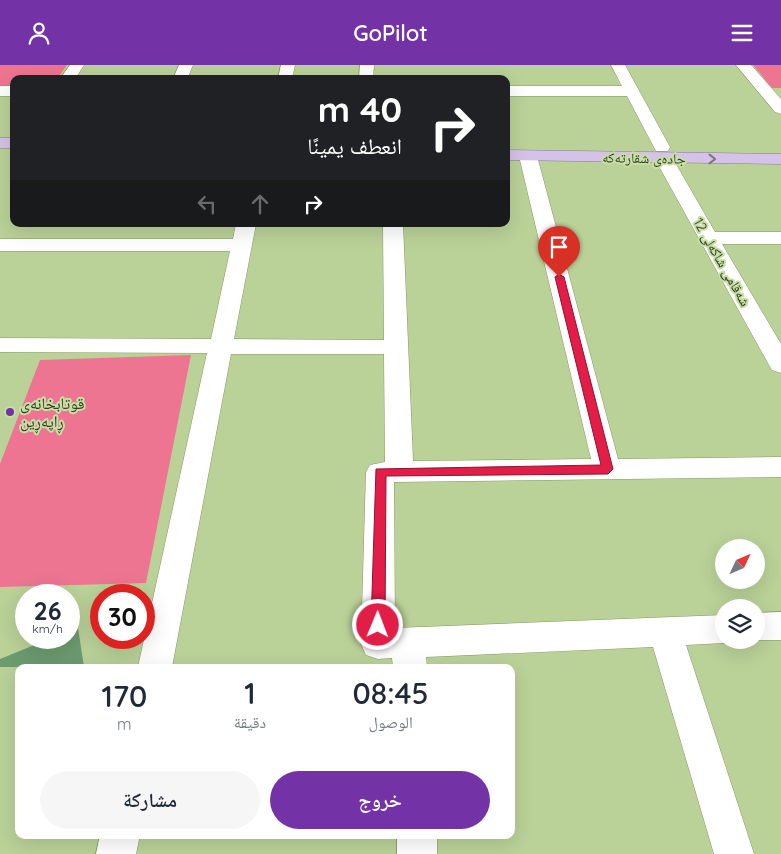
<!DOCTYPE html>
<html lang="ar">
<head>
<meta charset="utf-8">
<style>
	body { margin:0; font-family:Quicksand,"Noto Naskh Arabic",sans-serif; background:#f6f6f7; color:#1f2937; direction:rtl; height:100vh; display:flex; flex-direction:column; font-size:19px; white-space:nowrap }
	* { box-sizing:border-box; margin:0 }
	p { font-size:16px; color:#747a83 }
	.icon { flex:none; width:28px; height:28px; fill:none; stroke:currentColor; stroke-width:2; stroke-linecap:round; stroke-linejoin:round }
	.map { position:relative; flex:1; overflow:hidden; direction:ltr }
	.details { position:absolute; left:15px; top:599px; width:500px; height:175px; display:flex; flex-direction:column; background:#fff; border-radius:10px; box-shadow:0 5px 20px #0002; direction:rtl }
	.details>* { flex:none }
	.banner { position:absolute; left:10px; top:10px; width:500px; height:152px; border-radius:10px; box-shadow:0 5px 20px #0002; direction:rtl; background:#202124; color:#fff; overflow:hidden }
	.needle { width:32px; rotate:46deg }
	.tools { position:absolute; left:715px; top:474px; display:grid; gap:10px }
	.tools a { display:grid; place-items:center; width:50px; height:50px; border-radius:50%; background:#fff; box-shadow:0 5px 20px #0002; font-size:25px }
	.speed { position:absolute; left:15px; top:519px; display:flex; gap:10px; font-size:25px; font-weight:700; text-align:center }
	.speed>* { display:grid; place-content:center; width:65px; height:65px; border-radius:50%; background:#fff; box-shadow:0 5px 20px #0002; line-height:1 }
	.speed small { font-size:12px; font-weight:400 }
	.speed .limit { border:8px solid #d22; background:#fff; color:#111 }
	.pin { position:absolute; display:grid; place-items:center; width:42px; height:42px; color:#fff; margin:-51px -21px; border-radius:50% 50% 50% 0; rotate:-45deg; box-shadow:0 0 5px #0007 }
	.pin .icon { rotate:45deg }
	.me { position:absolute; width:55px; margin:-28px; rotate:1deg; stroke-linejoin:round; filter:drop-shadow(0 0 4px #0008) }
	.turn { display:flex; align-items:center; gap:18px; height:105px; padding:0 25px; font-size:22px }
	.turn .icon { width:65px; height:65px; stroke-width:2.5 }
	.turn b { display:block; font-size:35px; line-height:42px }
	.lanes { display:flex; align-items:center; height:48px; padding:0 25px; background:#0003; justify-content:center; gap:25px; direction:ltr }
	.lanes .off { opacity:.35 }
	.eta { display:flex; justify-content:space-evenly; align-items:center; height:85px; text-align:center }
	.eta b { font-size:30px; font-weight:600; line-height:35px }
	.cta { display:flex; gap:10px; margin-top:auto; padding:10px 25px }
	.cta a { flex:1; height:58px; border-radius:30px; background:#7332a6; color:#fff; font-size:20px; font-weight:600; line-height:58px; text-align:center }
	.cta a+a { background:#f6f6f7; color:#1f2937 }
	header { display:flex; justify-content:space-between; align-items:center; height:65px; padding:0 25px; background:#7332a6; color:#fff; font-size:22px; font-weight:600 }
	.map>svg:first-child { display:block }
	.green { fill:#ed7592 }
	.building { fill:#6d9b70 }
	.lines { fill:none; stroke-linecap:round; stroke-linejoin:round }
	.minor-casing { stroke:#849a63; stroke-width:1 }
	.major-casing { stroke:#89789a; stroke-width:1 }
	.minor { fill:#fff; fill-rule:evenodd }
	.major { fill:#d4c2e8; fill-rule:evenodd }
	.oneway { stroke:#7b787d }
	.route { fill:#e11d48; stroke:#92132f }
	.poi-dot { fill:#7332a6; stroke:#c7dea4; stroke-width:2 }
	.labels { text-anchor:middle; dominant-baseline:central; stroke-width:4; stroke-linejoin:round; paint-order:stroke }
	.far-street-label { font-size:14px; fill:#333c25; stroke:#c7dea4 }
	.poi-label { font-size:16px; fill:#333c25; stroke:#c7dea4; text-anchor:start }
</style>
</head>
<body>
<header><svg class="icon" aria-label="menu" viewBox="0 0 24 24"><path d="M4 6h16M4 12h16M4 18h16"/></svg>GoPilot<svg class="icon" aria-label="person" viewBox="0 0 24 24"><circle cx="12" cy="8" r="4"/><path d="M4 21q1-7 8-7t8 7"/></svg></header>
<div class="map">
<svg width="781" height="789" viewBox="0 0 781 789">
	<rect width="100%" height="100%" fill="#bad198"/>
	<!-- green -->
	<path class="green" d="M0 0H67L57 14H14V23H0Z
		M753 0H781V23H772Z
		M191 290 146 518 0 522V399L40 295Z"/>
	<!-- building -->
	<path class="building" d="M78 563 84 602H0V594L54 572H69V567Z"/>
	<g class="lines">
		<defs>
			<path id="minor" d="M70 0H84L75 14H60Z
				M179 0H193L187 14H173Z
				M281 0H295L292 14H278Z
				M360 0H374L373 14H359Z
				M611 0H625L670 82 668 86H656L627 31H506V21H622Z
				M736 0H751L781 34V49L775 47Z
				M0 21H14V31H0Z
				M528 86 534 87 537 91 618 394 781 392V412L394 417 395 563 724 550V575H734L724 578 686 580 754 789H714L653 582 426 592 427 602H393L392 593 378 594 366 590 361 579 366 407 370 400 385 397 384 289H231L172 602H138L207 288 0 287V273L211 274 230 186H0V174H233L236 159H256L234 274 384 275 383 159H403L413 396 591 394 519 91 522 87Z
				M664 89 670 90 673 94 715 167H781V179H722L781 279V308L772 305 769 300 655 94 658 90Z
				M781 547V575H752H756V548Z
				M100 770H140L136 789H96Z
				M397 770H437V789H397Z"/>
			<path id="major" d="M0 73H14V83H0Z
				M506 85 781 89V99L506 95Z"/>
		</defs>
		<!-- minor casing -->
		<use href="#minor" class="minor-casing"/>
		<!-- major casing -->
		<use href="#major" class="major-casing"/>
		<!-- minor -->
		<use href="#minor" class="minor"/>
		<!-- major -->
		<use href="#major" class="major"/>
	</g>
	<!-- one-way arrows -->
	<defs><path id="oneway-chevron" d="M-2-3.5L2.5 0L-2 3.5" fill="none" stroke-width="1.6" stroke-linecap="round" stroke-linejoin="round" transform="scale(1.25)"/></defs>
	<use class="oneway" href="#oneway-chevron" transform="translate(712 94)"/>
	<!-- route -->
	<path class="route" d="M559 209 564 212 613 404 608 409 386 411 385 560 383 564H373L371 560 376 404 601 400 555 212Z"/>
	<!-- markers -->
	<circle class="poi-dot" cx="10" cy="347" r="5"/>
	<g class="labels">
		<!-- far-street labels -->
		<g class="far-street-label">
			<text transform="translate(644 93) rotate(1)">جادەی شقارتەکە</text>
			<text transform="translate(722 197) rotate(60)">شەقامی شاکەلی 12</text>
		</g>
		<!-- poi labels -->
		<g class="poi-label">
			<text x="20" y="338">قوتابخانەی<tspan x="20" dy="18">ڕاپەڕین</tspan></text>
		</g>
	</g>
</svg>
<div class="tools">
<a><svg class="needle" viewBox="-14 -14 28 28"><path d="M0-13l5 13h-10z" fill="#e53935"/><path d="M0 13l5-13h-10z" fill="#747a83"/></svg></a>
<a><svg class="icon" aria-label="layers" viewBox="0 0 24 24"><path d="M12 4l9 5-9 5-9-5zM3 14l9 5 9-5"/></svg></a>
</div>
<div class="speed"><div>26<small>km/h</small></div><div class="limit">30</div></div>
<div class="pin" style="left:559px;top:212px;background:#d93025"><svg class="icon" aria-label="arrive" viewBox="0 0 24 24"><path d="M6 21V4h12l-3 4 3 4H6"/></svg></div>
<svg class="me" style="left:378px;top:560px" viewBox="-20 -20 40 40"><circle r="17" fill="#e11d48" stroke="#fff" stroke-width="3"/><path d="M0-11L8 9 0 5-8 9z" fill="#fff"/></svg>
<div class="banner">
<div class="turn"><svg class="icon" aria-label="right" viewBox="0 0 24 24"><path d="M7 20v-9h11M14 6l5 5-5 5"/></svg><div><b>40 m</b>انعطف يمينًا</div></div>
<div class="lanes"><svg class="icon off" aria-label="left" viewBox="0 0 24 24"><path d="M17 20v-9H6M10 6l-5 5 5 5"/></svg><svg class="icon off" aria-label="ahead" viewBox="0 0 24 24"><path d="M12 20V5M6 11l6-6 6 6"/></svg><svg class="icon" aria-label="right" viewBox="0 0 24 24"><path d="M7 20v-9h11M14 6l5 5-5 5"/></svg></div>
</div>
<section class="details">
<div class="eta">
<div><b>08:45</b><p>الوصول</p></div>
<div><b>1</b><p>دقيقة</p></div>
<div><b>170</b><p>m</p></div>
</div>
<div class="cta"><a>خروج</a><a>مشاركة</a></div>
</section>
</div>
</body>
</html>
